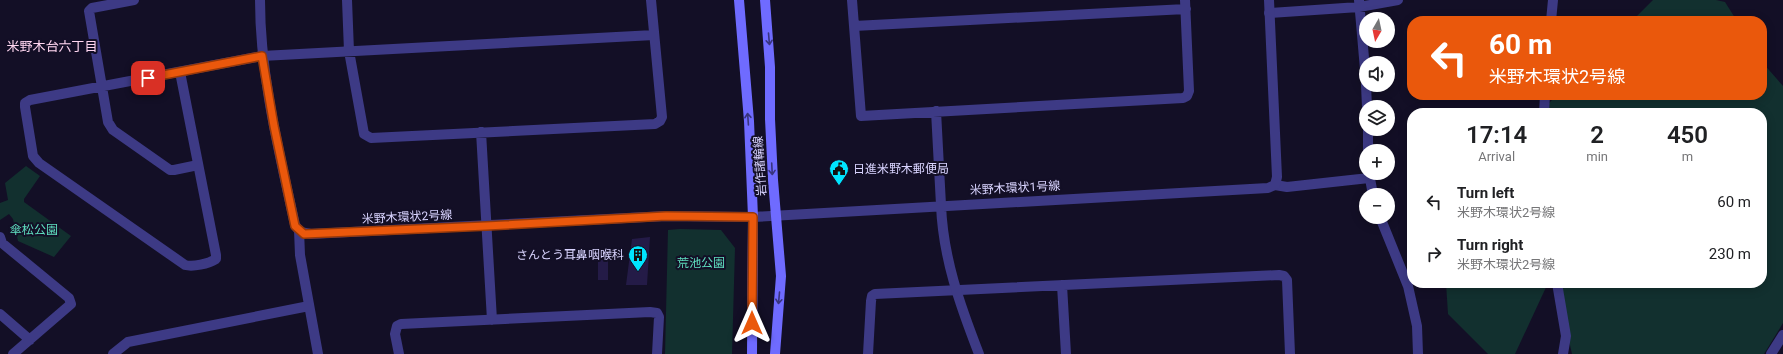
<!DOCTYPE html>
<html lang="en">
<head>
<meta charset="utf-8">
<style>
	body { margin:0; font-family:Roboto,"Noto Sans JP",sans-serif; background:#f2f2f2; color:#202124; height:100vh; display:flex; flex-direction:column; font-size:15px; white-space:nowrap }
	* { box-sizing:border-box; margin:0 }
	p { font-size:13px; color:#757577 }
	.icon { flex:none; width:22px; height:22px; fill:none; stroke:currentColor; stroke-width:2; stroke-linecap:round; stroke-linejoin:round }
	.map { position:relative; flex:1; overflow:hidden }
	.sheet { position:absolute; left:1407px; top:108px; width:360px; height:180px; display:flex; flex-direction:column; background:#fff; border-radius:16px; box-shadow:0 2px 10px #0003 }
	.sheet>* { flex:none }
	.top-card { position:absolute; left:1407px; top:16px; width:360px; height:84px; border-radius:16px; box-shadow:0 2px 10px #0003; background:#ea580c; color:#fff; overflow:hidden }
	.needle { width:26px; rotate:189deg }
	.tools { position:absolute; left:1359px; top:12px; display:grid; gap:8px }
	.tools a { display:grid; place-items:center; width:36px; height:36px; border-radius:50%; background:#fff; box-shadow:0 2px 10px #0003; font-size:20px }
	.pin { position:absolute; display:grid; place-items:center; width:34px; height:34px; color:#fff; margin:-17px; border-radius:8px; box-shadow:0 2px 6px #0006 }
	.me { position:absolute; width:44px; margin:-22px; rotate:0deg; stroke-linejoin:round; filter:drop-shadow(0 0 3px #0008) }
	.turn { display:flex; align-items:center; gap:14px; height:84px; padding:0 16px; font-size:18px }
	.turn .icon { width:52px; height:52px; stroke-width:2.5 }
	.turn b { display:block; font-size:28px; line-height:34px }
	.eta { display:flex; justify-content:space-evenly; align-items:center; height:68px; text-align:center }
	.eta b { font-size:24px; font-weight:600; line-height:28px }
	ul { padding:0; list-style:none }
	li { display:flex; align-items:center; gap:12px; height:52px; padding:0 16px }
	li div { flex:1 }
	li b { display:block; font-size:15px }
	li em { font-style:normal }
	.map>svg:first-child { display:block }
	.green { fill:#12302f }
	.building { fill:#241b47 }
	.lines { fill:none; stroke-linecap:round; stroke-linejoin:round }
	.minor { stroke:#3d3a85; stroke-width:10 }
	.tertiary { stroke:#3d3a85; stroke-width:10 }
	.secondary { stroke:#6f6bff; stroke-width:10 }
	.oneway { stroke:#38347d }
	.route-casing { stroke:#983908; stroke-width:10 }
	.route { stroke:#ea580c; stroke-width:7 }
	.labels { text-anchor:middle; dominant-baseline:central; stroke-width:4; stroke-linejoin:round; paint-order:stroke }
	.street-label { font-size:12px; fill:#d9d4ff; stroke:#130f26 }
	.poi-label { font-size:12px; fill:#d9d4ff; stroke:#130f26; text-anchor:start }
	.park-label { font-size:12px; fill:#5fe0c0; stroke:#130f26 }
	.neighbourhood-label { font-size:13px; fill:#ffd6f0; stroke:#130f26 }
</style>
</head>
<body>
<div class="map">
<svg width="1783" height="354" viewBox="0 0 1783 354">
	<rect width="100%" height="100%" fill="#130f26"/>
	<!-- green -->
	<path class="green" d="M1653 0H1716L1725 2 1737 21H1632Z
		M1762 62 1783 86V323L1764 354H1572L1556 283H1762V113H1539L1557 95H1762Z
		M26 166 40 176 24 199V202L71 236 54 257 18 241 13 219 9 214 0 220V203L8 200 5 183Z
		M680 229 721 230 735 248 732 354H665L668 230Z
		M1446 283H1548L1515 354H1488L1448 314Z"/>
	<!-- building -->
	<path class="building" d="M650 237 647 285H626L632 239Z
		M598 252H608V280H598Z"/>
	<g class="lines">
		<!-- minor -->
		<path class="minor" d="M134 0 92 8 89 11 108 122 113 130 170 170H174L198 165
			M347 0 349 51 364 134 371 138 655 124 660 121 662 117 651 0
			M852 0 861 116 1183 98 1187 96 1189 91 1185 0
			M1359 0 1366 81
			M1269 13 1359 7 1398 0
			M1551 21 1553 0
			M854 26 1186 9
			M180 72 216 255V259C208 264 193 267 185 265L39 163 33 156 25 107V103L30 100 262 56 654 35
			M1366 85 1367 107
			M936 111 941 205
			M1544 113 1545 95
			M1368 129V151
			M481 132 492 320
			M1369 173 1373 195
			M1275 185 1287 187 1369 178
			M1380 217 1408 286 1417 326 1418 354
			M299 230 300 255 318 354
			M0 237 2 243 69 298 71 304 13 354
			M1557 283 1566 336 1563 354
			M1062 285 1066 354
			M0 314 30 340
			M113 354 128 342 309 306
			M399 354 395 334 397 326 401 324 650 312 657 313 659 317 657 354
			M868 354 871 301 872 296 875 294 1279 275 1284 276 1287 280 1290 354
			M1771 354 1783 335"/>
		<!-- tertiary -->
		<path class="tertiary" d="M260 0C260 76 279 151 295 225L300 232 311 234 666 216 753 217 1268 188 1275 185 1277 177 1269 0
			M941 205C943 258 960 305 979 354"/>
		<!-- secondary -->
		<path class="secondary" d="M739 0 749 121 753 217 752 354
			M765 0 770 67V119L773 180 781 276 775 354"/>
	</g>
	<!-- one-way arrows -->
	<defs><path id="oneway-shaft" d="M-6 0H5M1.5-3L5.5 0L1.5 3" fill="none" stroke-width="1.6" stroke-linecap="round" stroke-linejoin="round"/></defs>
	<g class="oneway">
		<use href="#oneway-shaft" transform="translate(769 39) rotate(85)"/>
		<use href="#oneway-shaft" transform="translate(748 119) rotate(-94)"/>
		<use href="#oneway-shaft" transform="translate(772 169) rotate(87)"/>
		<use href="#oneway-shaft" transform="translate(779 298) rotate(95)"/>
	</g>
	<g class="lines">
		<defs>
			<path id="route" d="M148 78 262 56 274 126 295 226 304 234 486 226 666 216 753 217 752 323"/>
		</defs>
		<!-- route casing -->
		<use href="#route" class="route-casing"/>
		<!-- route -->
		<use href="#route" class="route"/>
	</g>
	<!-- icons -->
	<defs>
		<symbol id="civic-pin" viewBox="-11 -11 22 30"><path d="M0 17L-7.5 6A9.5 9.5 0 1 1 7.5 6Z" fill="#00e5ff" stroke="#130f26"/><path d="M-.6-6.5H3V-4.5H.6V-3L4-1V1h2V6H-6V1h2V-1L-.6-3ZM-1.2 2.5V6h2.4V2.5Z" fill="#111"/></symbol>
		<symbol id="building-pin" viewBox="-11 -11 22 30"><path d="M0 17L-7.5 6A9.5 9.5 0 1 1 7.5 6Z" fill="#00e5ff" stroke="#130f26"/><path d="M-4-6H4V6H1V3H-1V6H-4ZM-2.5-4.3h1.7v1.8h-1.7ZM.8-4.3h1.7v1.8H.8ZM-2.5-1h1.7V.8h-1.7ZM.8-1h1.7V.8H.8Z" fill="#111"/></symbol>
	</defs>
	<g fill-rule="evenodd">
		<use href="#civic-pin" x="828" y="158" width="22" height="30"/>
		<use href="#building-pin" x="627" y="244" width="22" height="30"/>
	</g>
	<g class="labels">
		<!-- street labels -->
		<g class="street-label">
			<text transform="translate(760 166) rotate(-94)">岩作諸輪線</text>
			<text transform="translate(1015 188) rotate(-3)">米野木環状1号線</text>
			<text transform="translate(407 217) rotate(-3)">米野木環状2号線</text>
		</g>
		<!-- poi labels -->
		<g class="poi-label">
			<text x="853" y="169">日進米野木郵便局</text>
			<text x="624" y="255" text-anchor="end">さんとう耳鼻咽喉科</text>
		</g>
		<!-- park labels -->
		<g class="park-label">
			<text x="34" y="230">傘松公園</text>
			<text x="701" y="263">荒池公園</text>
		</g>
		<!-- neighbourhood labels -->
		<g class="neighbourhood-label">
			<text x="52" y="46">米野木台六丁目</text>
		</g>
	</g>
</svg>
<div class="tools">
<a><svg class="needle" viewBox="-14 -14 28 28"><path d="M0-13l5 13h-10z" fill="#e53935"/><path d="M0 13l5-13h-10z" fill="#757577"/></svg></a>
<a><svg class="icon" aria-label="sound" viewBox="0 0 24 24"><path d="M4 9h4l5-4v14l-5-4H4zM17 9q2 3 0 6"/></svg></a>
<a><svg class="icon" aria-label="layers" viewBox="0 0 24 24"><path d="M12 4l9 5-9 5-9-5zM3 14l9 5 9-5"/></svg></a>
<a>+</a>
<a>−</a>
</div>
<div class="pin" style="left:148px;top:78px;background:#d93025"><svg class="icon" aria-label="arrive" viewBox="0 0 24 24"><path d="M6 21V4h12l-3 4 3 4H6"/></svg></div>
<svg class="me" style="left:752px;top:323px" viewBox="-20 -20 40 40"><path d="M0-17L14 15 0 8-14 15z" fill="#ea580c" stroke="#fff" stroke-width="4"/></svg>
<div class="top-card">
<div class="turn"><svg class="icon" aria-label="left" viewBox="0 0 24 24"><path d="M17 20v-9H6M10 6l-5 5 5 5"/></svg><div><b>60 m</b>米野木環状2号線</div></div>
</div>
<section class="sheet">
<div class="eta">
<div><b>17:14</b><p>Arrival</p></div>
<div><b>2</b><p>min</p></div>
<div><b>450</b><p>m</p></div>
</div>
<ul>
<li><svg class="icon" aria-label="left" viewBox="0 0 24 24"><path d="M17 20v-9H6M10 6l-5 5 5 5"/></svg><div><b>Turn left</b><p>米野木環状2号線</p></div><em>60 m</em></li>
<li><svg class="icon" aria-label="right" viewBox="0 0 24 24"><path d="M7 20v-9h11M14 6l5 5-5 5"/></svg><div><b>Turn right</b><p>米野木環状2号線</p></div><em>230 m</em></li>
</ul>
</section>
</div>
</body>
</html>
